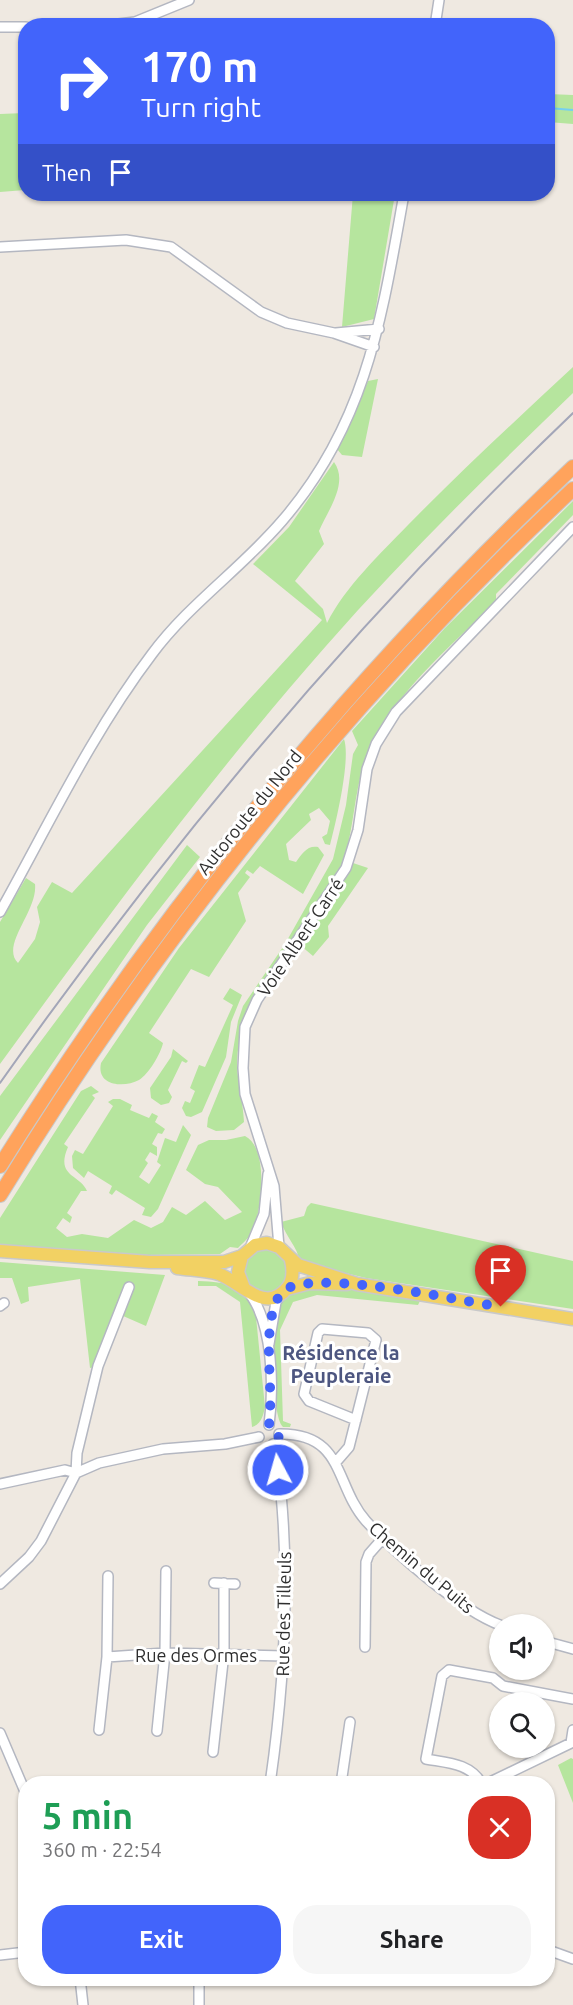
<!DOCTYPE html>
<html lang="en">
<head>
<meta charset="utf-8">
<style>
	body { margin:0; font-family:Ubuntu,sans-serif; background:#f6f6f6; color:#202124; height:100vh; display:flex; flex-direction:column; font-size:22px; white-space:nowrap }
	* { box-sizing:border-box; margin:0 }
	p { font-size:20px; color:#757577 }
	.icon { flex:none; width:33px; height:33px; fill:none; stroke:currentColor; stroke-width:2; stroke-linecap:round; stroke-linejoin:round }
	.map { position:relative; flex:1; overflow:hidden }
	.panel { position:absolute; left:18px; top:1776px; width:537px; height:210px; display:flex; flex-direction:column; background:#fff; border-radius:24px; box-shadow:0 2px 4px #0004 }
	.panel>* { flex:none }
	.hud { position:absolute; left:18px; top:18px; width:537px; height:183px; border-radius:24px; box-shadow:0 2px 4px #0004; background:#4264fb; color:#fff; overflow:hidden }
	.controls { position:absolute; left:489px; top:1614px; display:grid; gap:12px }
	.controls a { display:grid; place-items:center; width:66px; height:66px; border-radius:50%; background:#fff; box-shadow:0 2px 4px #0004; font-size:30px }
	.pin { position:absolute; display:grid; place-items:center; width:51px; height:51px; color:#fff; margin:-62px -26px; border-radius:50% 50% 50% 0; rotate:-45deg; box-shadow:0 0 6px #0007 }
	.pin .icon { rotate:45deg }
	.me { position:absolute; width:66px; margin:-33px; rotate:354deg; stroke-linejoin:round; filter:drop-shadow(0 0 4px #0008) }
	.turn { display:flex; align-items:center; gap:21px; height:126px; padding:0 24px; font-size:27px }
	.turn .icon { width:78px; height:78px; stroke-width:2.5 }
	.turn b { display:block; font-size:42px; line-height:51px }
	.then { display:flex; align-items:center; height:57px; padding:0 24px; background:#0003; gap:12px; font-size:22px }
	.round { display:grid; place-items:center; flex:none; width:63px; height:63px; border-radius:24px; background:#f6f6f6 }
	.head { display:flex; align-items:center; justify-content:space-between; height:102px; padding:0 24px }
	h1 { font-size:36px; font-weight:600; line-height:45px; color:#1e9e55 }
	.cta { display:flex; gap:12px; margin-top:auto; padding:12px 24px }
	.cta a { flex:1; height:69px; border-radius:24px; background:#4264fb; color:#fff; font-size:24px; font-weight:600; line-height:69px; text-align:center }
	.cta a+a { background:#f6f6f6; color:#202124 }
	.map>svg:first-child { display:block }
	.green { fill:#b6e59e }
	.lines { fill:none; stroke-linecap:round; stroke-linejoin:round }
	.stream { stroke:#75cff0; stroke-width:2 }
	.minor-casing { stroke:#b4b7c1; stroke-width:12 }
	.major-casing { stroke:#c9c9c9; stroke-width:15 }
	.highway-casing { stroke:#c9c9c9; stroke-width:16 }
	.minor { stroke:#fff; stroke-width:9 }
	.major { stroke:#f2d163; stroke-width:12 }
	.highway { stroke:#ffa35c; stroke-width:14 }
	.rail { stroke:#a3a6b8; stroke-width:2 }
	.route { stroke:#4264fb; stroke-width:10; stroke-dasharray:0 18 }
	.labels { text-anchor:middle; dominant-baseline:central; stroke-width:6; stroke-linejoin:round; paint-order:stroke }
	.street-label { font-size:18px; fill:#2e2e2e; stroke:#fff }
	.neighbourhood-label { font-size:20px; font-weight:bold; fill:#4d5680; stroke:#fff }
</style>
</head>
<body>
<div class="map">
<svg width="573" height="2005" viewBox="0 0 573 2005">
	<rect width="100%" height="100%" fill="#efe9e1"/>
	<!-- green -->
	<path class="green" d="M548 94 573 95V124L548 122Z
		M25 113V190L0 192V114Z
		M353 194H395L374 319 342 327Z
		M573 367V393C488 475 404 557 326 646 209 779 104 921 0 1064V922L26 878 35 884C38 911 0 945 18 963L35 939 40 922 37 907 52 882 72 893 322 620 253 564 289 527 334 462C349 483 328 510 319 531L324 544 295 581 323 609 327 623C345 587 380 554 408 525 461 471 517 419 573 367Z
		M378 379 362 457 342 455 337 449 368 381Z
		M573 501V515L496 594V601C448 650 389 696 365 761 354 793 354 827 344 860L368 868 328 926 329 937 313 956 294 940C267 980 237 1015 237 1066 238 1084 243 1103 244 1122L234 1130 216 1131 207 1127 208 1118 231 1062 238 1021 243 1006 285 944 333 859 346 805 353 754 358 745 352 731 445 628Z
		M344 739C351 759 336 822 330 845L325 844 322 837 327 834 330 821 319 808 309 814 311 820 286 844 289 860 296 862C302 854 307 845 318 847L324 855 303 894 260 866 253 874 247 870 245 873 250 877 238 893 246 921 209 977 191 969 149 1033 163 1043C161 1053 149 1074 139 1080 124 1088 96 1086 101 1063L179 948Z
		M187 845 200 857 147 925 0 1140V1096Z
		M230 988 242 995 231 1022 226 1057 202 1112 191 1117 186 1116 182 1108 185 1101 190 1103 195 1091 190 1088 199 1065 205 1067 233 1005 223 999Z
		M173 1049 188 1061 186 1063 182 1061 168 1090 172 1097 169 1103 161 1105 151 1098 150 1088 171 1057Z
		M91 1086 99 1092 92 1095 95 1098 64 1144 68 1147C55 1177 80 1174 87 1191H81L67 1213 72 1217 70 1223 63 1218 56 1228 67 1237 82 1234 108 1238 134 1220 151 1228 163 1222 172 1207 186 1215 205 1201 225 1220 242 1212 218 1187 205 1184 186 1170 198 1145 209 1140H226L245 1136C269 1148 262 1209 253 1230 250 1237 243 1243 238 1248L230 1247 220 1254 149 1255 0 1246V1218L81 1091Z
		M113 1099H120L132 1105 130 1110 149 1118 152 1113 158 1116 155 1122 165 1129 162 1134 158 1133 152 1144 157 1147V1156L150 1152 145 1160 148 1163 139 1177 149 1184 161 1165 157 1162 165 1138 176 1142 183 1125 191 1135 158 1209 151 1217 142 1215 145 1208 116 1190 112 1195 109 1193 112 1186 88 1171 84 1178 73 1168 72 1156 75 1150 83 1154 113 1106 108 1102Z
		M311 1203 573 1261V1309L366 1278 300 1262C297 1246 286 1237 281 1222L304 1216 307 1207Z
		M244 1270a22 22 0 1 1 44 0a22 22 0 1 1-44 0Z
		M0 1262 165 1275 146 1326 114 1312 94 1367 90 1368 80 1279 28 1287 29 1301 21 1304 12 1278H0Z
		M198 1281C231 1282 232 1285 255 1307L265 1407C263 1415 262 1424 252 1427L240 1302 216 1286H198Z
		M314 1287 365 1290 420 1301 418 1305 317 1295 293 1302 280 1330 283 1421 291 1424 290 1427H283C271 1417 270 1316 280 1302 288 1292 301 1290 314 1287Z
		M571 1758 573 1759V1803L558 1765Z"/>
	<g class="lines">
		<!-- stream -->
		<path class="stream" d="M548 108 573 110"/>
		<defs>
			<path id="minor" d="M102 26 135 22 189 0
				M435 26 439 0
				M0 27H26
				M0 247 126 240 171 247 261 312 287 323 334 333 374 347
				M336 333 379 329
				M0 912C48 826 92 733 152 654 189 604 242 568 282 521 367 423 382 316 404 194
				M279 1247 274 1186 245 1094 243 1068 245 1027 257 1000 346 868 358 830 367 769 376 744 396 712 573 527
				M250 1248 264 1214 268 1174
				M249 1293C273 1323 274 1388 269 1425
				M0 1306 4 1303
				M269 1344 276 1302 281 1294
				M279 1434C345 1433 334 1485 366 1521 395 1553 460 1610 500 1625
				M336 1462 349 1447 376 1340 368 1333 322 1329 318 1333 304 1394 309 1401 356 1420
				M0 1484 65 1470 76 1473 99 1463 163 1449 225 1444 259 1437
				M214 1583 235 1584
				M0 1584 29 1557 41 1541 76 1473 77 1453 98 1366 129 1287
				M544 1641 573 1649
				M365 1647 366 1562 369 1554 384 1537
				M107 1657 165 1653 284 1656
				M99 1730 107 1657 108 1576
				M157 1731 165 1653 166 1571
				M0 1733 26 1794
				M213 1752 224 1653V1583
				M270 1784C284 1687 290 1591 281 1494 279 1479 281 1457 273 1444
				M341 1784 350 1722
				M482 1784C470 1763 448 1763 426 1759L442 1676 449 1670 493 1678 503 1686 573 1699
				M486 1784 571 1743 573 1730
				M548 1950 573 1959
				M0 1955 26 1952
				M80 1978 83 2005
				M199 2005V1978"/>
			<path id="major" d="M0 1251 150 1262H224L242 1256
				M177 1268C191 1270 206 1270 219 1274 241 1282 266 1316 288 1287 294 1279 293 1269 291 1260
				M244 1288 238 1272 242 1256 255 1245 267 1243 279 1247 298 1265 357 1284 573 1319
				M287 1289 310 1283 347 1284"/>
			<path id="highway" d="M0 1166C161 908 353 675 573 467
				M0 1195C159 936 351 697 573 489"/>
		</defs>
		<!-- minor casing -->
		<use href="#minor" class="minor-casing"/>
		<!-- major casing -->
		<use href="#major" class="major-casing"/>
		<!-- highway casing -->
		<use href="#highway" class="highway-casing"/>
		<!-- minor -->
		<use href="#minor" class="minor"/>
		<!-- major -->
		<use href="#major" class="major"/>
		<!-- highway -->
		<use href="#highway" class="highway"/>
		<!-- rail -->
		<path class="rail" d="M0 1083C170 842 360 617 573 413"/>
	</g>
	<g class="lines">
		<!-- route -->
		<path class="route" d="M278 1470 273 1444 278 1440 279 1434 269 1425C274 1387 262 1336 276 1302 278 1297 283 1290 288 1288 326 1271 456 1300 501 1307"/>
	</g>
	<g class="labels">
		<!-- street labels -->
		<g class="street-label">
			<text transform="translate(249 812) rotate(-51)">Autoroute du Nord</text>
			<text transform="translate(300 937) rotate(-56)">Voie Albert Carré</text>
			<text transform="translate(422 1567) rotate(40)">Chemin du Puits</text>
			<text transform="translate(283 1614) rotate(-89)">Rue des Tilleuls</text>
			<text x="196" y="1655">Rue des Ormes</text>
		</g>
		<!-- neighbourhood labels -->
		<g class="neighbourhood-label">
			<text x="341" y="1352">Résidence la<tspan x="341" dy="23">Peupleraie</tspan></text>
		</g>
	</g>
</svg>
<div class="controls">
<a><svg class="icon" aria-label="sound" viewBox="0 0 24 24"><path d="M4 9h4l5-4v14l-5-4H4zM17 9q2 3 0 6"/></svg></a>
<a><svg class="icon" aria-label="search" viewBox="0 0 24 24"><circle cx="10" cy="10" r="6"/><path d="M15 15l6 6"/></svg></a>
</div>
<div class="pin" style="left:501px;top:1307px;background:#d93025"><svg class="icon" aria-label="arrive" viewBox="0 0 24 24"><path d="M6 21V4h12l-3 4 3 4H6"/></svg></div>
<svg class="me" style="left:278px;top:1470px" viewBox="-20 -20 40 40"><circle r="17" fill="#4264fb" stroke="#fff" stroke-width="3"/><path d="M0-11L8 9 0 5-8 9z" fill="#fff"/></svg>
<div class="hud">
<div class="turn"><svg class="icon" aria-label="right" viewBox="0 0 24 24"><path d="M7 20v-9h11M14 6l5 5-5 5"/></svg><div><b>170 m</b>Turn right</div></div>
<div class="then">Then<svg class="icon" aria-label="arrive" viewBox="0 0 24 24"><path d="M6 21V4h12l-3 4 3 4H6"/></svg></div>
</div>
<section class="panel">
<div class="head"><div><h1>5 min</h1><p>360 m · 22:54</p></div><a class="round" style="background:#d93025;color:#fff"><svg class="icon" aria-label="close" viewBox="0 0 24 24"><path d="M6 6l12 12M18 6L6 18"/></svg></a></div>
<div class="cta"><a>Exit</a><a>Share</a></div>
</section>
</div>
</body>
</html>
